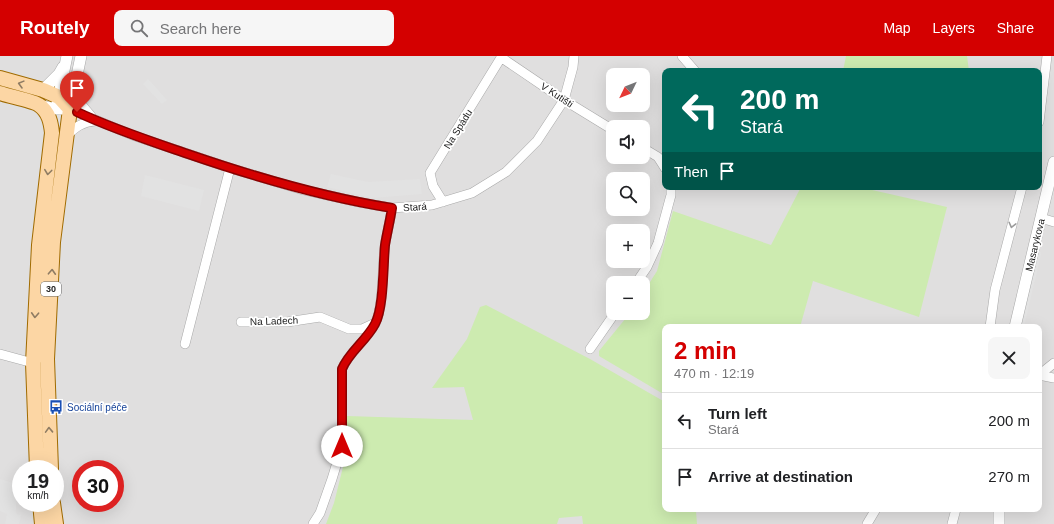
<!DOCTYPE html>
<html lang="en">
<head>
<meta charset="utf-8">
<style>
	body { margin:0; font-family:Helvetica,sans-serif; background:#f6f6f6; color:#202124; height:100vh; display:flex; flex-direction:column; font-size:15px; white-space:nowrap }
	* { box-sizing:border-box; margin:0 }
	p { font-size:13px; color:#757577 }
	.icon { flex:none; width:22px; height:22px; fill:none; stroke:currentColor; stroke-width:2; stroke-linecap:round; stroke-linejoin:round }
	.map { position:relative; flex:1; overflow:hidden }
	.details { position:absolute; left:662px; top:268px; width:380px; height:188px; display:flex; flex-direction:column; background:#fff; border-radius:8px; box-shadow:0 4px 16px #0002 }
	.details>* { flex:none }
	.banner { position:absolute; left:662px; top:12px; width:380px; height:122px; border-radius:8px; box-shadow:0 4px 16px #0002; background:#00695c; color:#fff; overflow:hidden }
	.needle { width:26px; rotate:227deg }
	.fabs { position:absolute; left:606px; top:12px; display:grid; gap:8px }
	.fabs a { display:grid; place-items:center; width:44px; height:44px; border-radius:8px; background:#fff; box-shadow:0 4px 16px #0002; font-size:20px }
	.speed { position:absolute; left:12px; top:404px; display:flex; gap:8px; font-size:20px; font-weight:700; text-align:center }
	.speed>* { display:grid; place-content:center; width:52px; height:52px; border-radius:50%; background:#fff; box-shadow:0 4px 16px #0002; line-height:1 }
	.speed small { font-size:10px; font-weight:400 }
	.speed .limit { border:6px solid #d22; background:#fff; color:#111 }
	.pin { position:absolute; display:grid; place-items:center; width:34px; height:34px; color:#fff; margin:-41px -17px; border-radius:50% 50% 50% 0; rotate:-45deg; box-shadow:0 0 4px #0007 }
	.pin .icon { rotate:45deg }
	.me { position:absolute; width:44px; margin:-22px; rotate:0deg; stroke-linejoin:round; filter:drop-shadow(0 0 3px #0008) }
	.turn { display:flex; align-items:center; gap:14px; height:84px; padding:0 12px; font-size:18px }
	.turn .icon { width:52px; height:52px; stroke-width:2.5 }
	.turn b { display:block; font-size:28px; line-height:34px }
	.then { display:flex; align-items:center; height:38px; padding:0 12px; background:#0003; gap:8px; font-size:15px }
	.round { display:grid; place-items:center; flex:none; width:42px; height:42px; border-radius:8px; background:#f6f6f6 }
	.headline { display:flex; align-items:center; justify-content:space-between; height:68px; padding:0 12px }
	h1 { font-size:24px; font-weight:800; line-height:30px; color:#d40000 }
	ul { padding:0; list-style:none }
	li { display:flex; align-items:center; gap:12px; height:56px; padding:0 12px; border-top:1px solid #e0e0e0 }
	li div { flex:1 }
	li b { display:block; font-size:15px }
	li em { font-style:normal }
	header { display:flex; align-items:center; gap:24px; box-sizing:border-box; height:56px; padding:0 20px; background:#d40000; color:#fff }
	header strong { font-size:19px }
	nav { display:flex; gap:22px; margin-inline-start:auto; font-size:14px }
	.search { width:280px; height:36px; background:#f6f6f6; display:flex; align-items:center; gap:10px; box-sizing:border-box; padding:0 14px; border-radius:8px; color:#757577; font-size:15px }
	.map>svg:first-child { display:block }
	.residential { fill:#e0dfdf; fill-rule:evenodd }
	.garden { fill:#cdebb0 }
	.parking { fill:#e2e2e2 }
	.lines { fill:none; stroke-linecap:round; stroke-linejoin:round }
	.minor-casing { stroke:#a9a9a9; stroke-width:10 }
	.tertiary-casing { stroke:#a9a9a9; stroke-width:12 }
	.primary-casing { stroke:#a06b00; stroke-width:16 }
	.minor { stroke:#fff; stroke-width:9 }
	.tertiary { stroke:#fff; stroke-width:11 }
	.primary { stroke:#fcd6a4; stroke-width:14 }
	.oneway { stroke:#8f7c63 }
	.oneway2 { stroke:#9c9c9c }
	.route-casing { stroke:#8a0000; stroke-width:10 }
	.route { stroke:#d40000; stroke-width:7 }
	.labels { text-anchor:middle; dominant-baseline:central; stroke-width:3.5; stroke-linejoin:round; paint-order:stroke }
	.shield { fill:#fff; stroke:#646464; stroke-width:1 }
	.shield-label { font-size:9px; font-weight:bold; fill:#222 }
	.street-label { font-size:10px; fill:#222; stroke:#fff }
	.transit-label { font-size:10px; fill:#164399; stroke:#fff; text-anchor:start }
</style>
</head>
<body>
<header>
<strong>Routely</strong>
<div class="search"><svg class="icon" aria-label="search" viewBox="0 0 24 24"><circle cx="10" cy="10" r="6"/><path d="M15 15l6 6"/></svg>Search here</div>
<nav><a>Map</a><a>Layers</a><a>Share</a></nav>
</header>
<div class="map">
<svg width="1054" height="468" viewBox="0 0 1054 468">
	<rect width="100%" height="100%" fill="#f2efe9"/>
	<!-- residential -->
	<path class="residential" d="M0 0H1054V468H0ZM665 15H1039V131H665ZM613 19H643V49H613ZM613 71H643V101H613ZM613 123H643V153H613ZM613 175H643V205H613ZM613 227H643V257H613ZM665 271H1039V453H665ZM21 413H55V447H21ZM81 413H115V447H81Z"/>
	<!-- garden -->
	<path class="garden" d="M846 0H967L969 15H843Z
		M801 131H859L947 151 919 261 813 225 800 271H665V339L599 300V295L630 257H643V237L657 215 673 155 771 189Z
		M486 249 590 303 665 346V453H697L696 455 697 468H583L582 460 559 462 557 468H326L334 447 345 403 347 360 473 364 464 331 432 332 467 283 480 251Z"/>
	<!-- parking -->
	<path class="parking" d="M148 23 167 44 162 48 143 28Z
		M331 118 368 126 420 123 422 138 372 142 327 131Z
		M145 119 204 134 199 155 141 140Z
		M1038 189 1041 198 1024 271H1020Z
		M0 423 13 427V432L15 434 16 441V456L17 458 21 459 19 468H5L7 458 0 455Z"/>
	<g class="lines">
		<defs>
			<path id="minor" d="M682 0 695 15
				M502 2 564 44 613 74
				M74 32 80 47 91 60
				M70 53 132 79 230 112 300 133 358 146 392 152 432 149 472 137 506 116 537 85 564 44 573 11 574 0
				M1039 66 1047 0
				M66 80C76 71 82 66 95 65
				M643 92 658 101 665 112
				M443 146 433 130 430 117 502 0
				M1041 162 1054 166
				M636 227 647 211 658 187 671 139V131
				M241 266H287L320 261 349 273H362L375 267
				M990 271 995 234 1022 131
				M185 288 230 112
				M590 293 615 257
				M0 298 33 307
				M1039 319 1054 307
				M1039 319 1054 322
				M313 468 320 457 332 423 342 390V313C349 296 366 285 375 268 384 250 382 210 385 189 387 177 390 165 392 152
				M867 468 876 453
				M952 468 956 453"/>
			<path id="tertiary" d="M43 34 59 18 63 11
				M57 48 67 0
				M39 49 56 53H70L81 0
				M1015 271 1054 106
				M999 468V453"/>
			<path id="primary" d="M0 22 43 34 59 41 70 53 53 186 47 303 51 413
				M0 37C8 40 34 45 39 49 49 56 51 67 52 77L39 189 33 307 37 413
				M40 447 42 468
				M53 447 56 468"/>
		</defs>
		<!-- minor casing -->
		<use href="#minor" class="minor-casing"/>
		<!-- tertiary casing -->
		<use href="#tertiary" class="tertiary-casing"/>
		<!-- primary casing -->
		<use href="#primary" class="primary-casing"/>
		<!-- minor -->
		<use href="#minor" class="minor"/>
		<!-- tertiary -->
		<use href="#tertiary" class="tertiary"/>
		<!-- primary -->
		<use href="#primary" class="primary"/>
	</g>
	<!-- one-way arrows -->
	<defs><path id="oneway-chevron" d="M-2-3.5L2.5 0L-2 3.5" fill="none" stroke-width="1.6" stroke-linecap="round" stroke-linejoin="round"/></defs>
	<g class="oneway">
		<use href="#oneway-chevron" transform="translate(21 28) rotate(-165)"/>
		<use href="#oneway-chevron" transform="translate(48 116) rotate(97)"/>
		<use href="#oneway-chevron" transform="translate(52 216) rotate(-87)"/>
		<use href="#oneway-chevron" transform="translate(35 259) rotate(93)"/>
		<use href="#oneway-chevron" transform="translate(49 374) rotate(-92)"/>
	</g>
	<use class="oneway2" href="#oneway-chevron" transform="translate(1012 169) rotate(104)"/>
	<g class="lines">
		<defs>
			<path id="route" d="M77 56C113 73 150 85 188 98 255 121 322 141 392 152 390 165 387 177 385 189 383 210 384 251 375 268 366 285 349 296 342 313V390"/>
		</defs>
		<!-- route casing -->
		<use href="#route" class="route-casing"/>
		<!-- route -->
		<use href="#route" class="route"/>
	</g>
	<!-- icons -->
	<defs>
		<symbol id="bus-bare" viewBox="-9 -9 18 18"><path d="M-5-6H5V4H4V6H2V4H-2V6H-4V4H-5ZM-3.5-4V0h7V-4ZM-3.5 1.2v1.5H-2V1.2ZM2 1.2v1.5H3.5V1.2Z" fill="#1a4fb4" stroke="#fff" stroke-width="2.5" paint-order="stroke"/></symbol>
	</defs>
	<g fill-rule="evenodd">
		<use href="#bus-bare" x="46" y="341" width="20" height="20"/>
	</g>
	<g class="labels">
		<!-- shield labels -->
		<rect class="shield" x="41" y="226" width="20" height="14" rx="3"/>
		<g class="shield-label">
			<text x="51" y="233">30</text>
		</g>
		<!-- street labels -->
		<g class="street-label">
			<text transform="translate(557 39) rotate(33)">V Kutišti</text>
			<text transform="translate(458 73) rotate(-58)">Na Spádu</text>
			<text transform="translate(415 151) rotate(-4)">Stará</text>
			<text transform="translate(1035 189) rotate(-76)">Masarykova</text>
			<text transform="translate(274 265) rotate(-2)">Na Ladech</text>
		</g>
		<!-- transit labels -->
		<g class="transit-label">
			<text x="67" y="351">Sociální péče</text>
		</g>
	</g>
</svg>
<div class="fabs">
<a><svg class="needle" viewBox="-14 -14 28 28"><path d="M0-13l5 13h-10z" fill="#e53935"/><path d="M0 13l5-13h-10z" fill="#757577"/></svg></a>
<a><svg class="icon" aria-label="sound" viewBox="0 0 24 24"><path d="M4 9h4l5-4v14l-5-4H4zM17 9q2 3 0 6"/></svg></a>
<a><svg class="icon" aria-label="search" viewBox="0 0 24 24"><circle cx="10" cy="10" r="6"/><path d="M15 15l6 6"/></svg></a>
<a>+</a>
<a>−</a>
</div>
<div class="speed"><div>19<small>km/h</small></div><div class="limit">30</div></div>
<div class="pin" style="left:77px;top:56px;background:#d93025"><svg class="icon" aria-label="arrive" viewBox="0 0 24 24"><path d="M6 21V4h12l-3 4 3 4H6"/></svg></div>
<svg class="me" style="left:342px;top:390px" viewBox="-20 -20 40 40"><circle r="19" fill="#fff"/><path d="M0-13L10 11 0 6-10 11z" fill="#d40000"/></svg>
<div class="banner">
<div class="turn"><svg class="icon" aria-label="left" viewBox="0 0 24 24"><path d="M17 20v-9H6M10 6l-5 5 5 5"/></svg><div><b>200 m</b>Stará</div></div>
<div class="then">Then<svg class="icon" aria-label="arrive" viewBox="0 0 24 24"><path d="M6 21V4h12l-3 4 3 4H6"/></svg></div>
</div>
<section class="details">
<div class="headline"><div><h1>2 min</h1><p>470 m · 12:19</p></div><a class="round"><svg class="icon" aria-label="close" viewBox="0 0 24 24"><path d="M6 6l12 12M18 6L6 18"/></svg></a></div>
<ul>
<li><svg class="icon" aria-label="left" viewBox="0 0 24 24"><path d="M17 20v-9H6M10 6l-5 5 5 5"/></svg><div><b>Turn left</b><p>Stará</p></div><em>200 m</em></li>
<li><svg class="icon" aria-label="arrive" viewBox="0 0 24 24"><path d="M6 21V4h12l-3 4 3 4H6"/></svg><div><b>Arrive at destination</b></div><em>270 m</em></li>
</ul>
</section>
</div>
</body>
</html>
